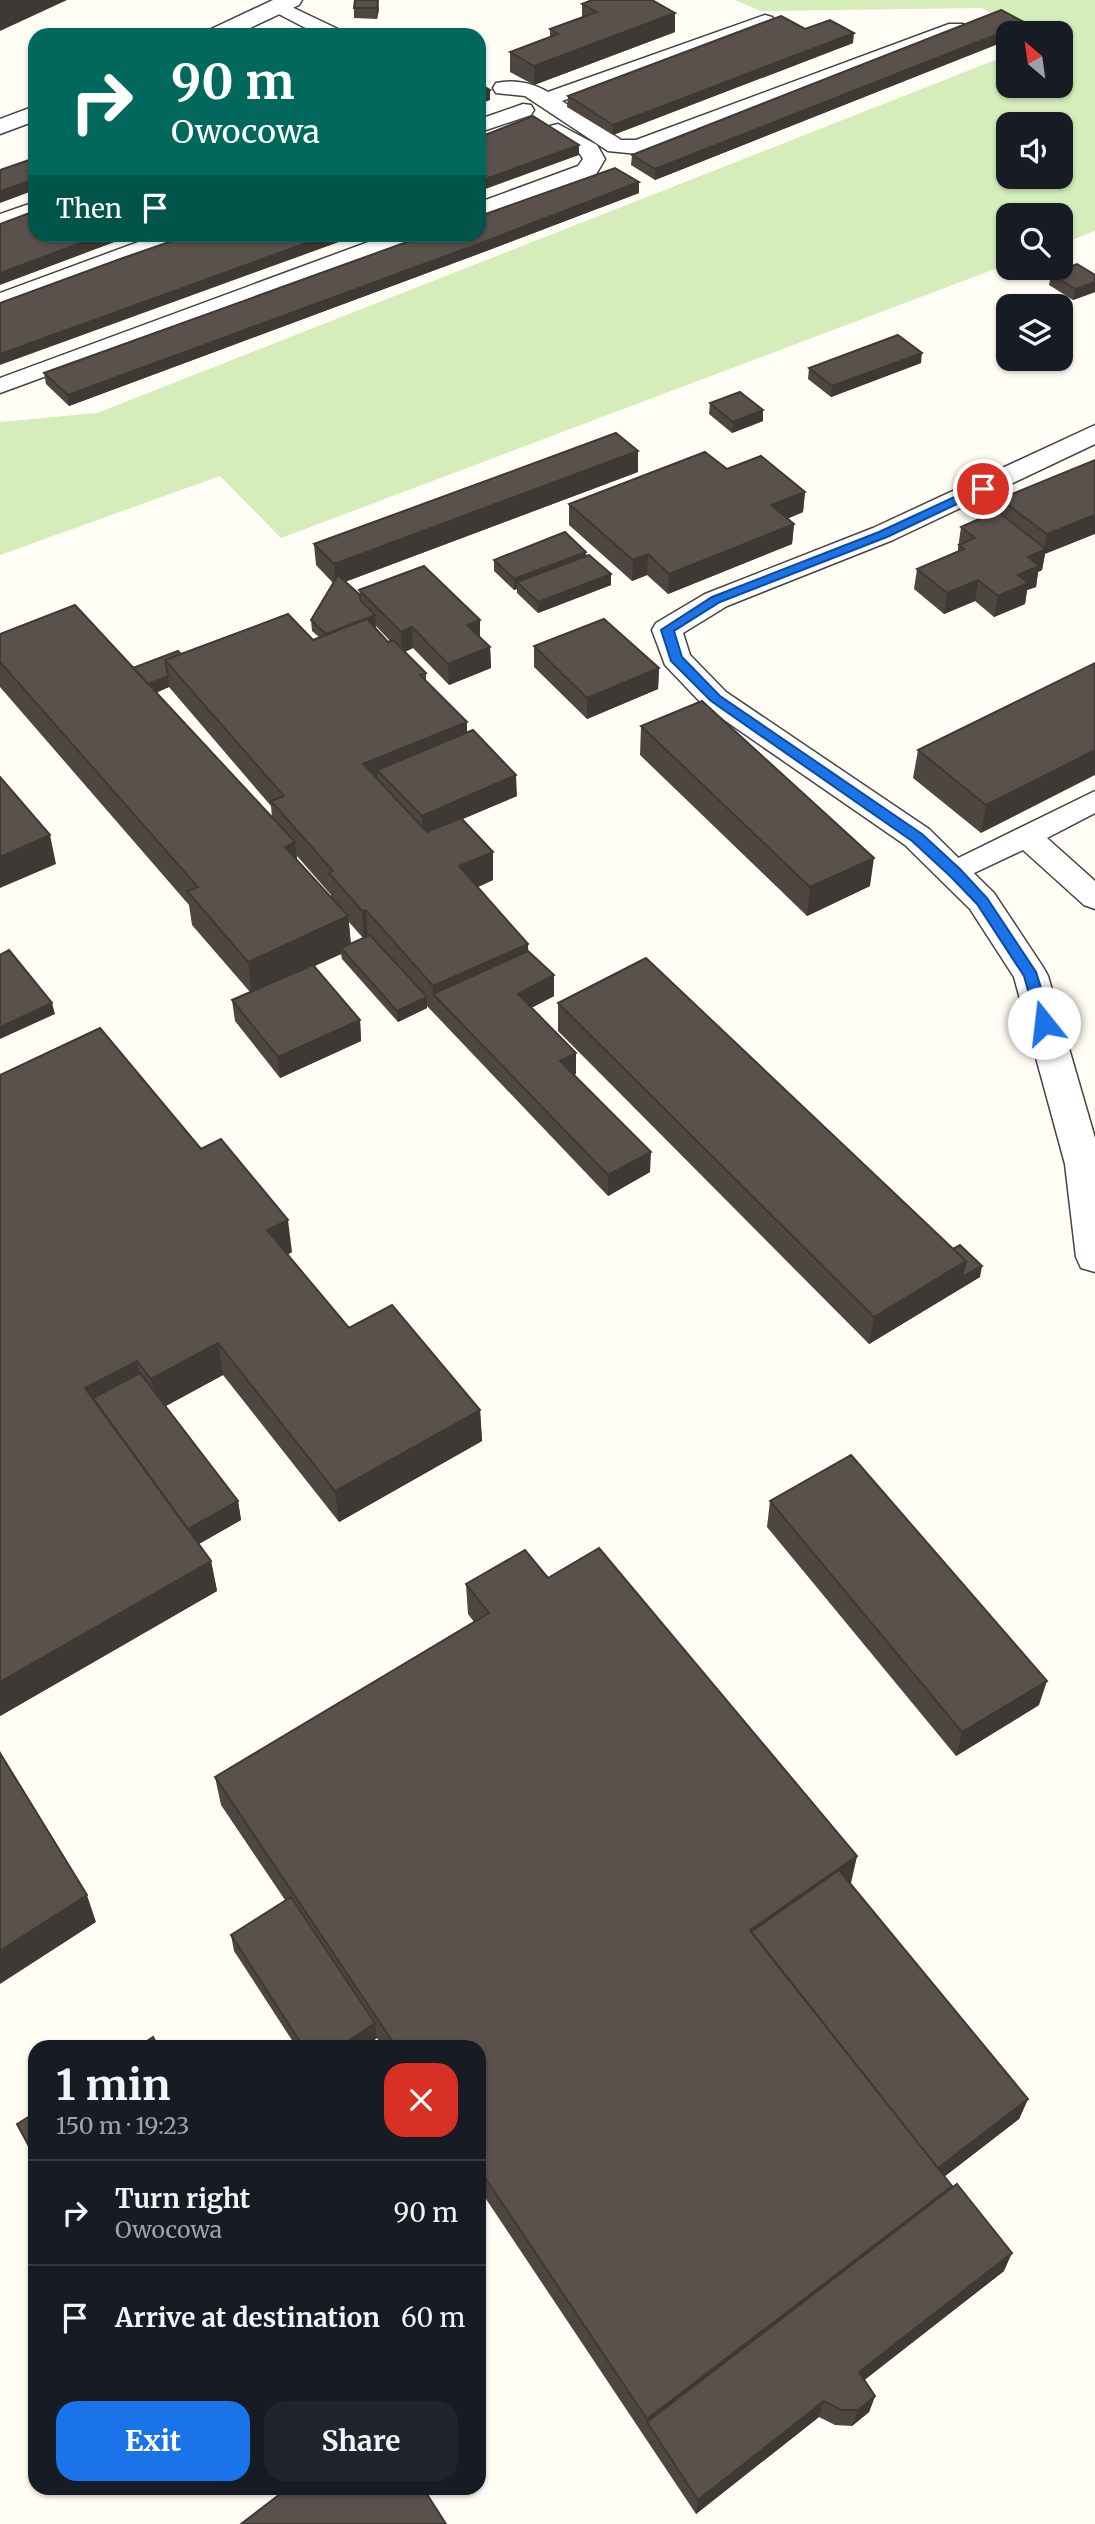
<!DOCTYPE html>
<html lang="en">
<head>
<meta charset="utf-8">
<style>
	body { margin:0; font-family:Merriweather,serif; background:#20242c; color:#f1f3f6; height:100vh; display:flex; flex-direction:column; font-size:26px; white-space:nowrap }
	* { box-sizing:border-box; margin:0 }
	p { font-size:23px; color:#9ea1a6 }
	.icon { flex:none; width:38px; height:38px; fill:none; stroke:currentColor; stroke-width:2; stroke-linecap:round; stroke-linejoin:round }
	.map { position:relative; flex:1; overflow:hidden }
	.details { position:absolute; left:28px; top:2040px; width:458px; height:455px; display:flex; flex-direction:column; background:#171b24; border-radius:21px; box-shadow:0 2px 5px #0004 }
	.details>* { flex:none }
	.banner { position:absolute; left:28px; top:28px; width:458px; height:214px; border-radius:21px; box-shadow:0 2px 5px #0004; background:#00695c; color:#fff; overflow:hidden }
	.needle { width:46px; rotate:331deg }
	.buttons { position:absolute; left:996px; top:21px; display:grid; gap:14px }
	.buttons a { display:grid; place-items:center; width:77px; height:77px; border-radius:14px; background:#171b24; box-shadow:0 2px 5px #0004; font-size:35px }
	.pin { position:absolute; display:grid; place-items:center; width:60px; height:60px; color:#fff; margin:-30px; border:4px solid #fff; border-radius:50%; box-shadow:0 2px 7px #0007 }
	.me { position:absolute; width:77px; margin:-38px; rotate:344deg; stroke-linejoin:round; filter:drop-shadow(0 0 5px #0008) }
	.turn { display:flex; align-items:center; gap:24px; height:147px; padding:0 28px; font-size:32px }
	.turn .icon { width:91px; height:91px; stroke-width:2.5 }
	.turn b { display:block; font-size:49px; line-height:60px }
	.then { display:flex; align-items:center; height:66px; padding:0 28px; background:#0003; gap:14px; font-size:26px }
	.round { display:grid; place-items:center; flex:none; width:74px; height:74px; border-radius:21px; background:#20242c }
	.headline { display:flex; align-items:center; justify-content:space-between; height:119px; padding:0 28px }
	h1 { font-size:42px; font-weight:700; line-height:52px }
	.cta { display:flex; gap:14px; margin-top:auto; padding:14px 28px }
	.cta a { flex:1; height:80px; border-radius:21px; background:#1a73e8; color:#fff; font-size:28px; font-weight:700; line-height:80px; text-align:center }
	.cta a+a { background:#20242c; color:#f1f3f6 }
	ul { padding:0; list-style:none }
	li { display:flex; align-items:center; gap:21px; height:105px; padding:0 28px; border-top:2px solid #363941 }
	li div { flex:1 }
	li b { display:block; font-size:26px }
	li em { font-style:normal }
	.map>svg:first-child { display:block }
	.green { fill:#d5edba; fill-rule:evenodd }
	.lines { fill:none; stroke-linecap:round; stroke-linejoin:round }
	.service-casing { stroke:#444; stroke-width:3 }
	.minor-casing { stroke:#444; stroke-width:3 }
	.service { fill:#fff; fill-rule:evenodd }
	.minor { fill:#fff; fill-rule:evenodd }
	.wall { fill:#4d4641; fill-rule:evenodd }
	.shaded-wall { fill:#3f3935 }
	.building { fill:#5a514c; stroke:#3f3935; stroke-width:2 }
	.route { fill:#1a73e8; stroke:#114b97; stroke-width:2 }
</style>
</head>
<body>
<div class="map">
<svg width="1095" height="2524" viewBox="0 0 1095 2524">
	<rect width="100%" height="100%" fill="#fffdf4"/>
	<!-- green -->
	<path class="green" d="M735 0H1095V231L1061 244 1060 215H1008V264L281 538 220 476 0 555V422L97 413 1008 55V86H1060V33H1028L982 8 761 11ZM1008 124H1060V177H1008Z"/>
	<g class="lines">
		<defs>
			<path id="service" d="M277 0 342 31 345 35H319L271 10 268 6 271 2Z
				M765 15 772 17 775 21 772 25 562 101 621 140H636L949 24H963L966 28 963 32 638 154 608 151 525 96 496 93 493 88 496 83C514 79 533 83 548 92Z
				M523 104 531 105 534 110 531 115 480 132V119Z
				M558 124 597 145 605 159 595 176 480 217V202L578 166 583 159 580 154 547 131 550 126Z
				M35 202V217L0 229V214Z
				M160 234H194L191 239 0 308V293Z
				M390 234H424L421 239 0 393V378Z
				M1095 791V813L1047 838 1095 881V909L1084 905 1023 850 955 882 944 879 940 872 944 865Z"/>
			<path id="minor" d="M273 0H302L299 5 235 35H206L209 30Z
				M35 106V121L0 134V119Z
				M1095 425V444L893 540 727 606 683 633 690 655 726 692 929 829 994 893 1043 967 1048 976 1095 1138V1272L1081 1268 1076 1257 1065 1164 1014 977 970 909 905 845 704 706 665 665 652 630 656 623 705 594 873 528Z"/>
		</defs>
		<!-- service casing -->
		<use href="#service" class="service-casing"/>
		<!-- minor casing -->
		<use href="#minor" class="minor-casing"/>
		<!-- service -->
		<use href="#service" class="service"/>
		<!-- minor -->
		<use href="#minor" class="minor"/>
	</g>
	<!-- wall -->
	<path class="wall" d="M355 0 379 9 377 19 354 18V8Z
		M582 4 675 13V32L534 85 510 72V52L550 37V29L582 18Z
		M1001 10 1026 23 1025 33H1008V40L655 180 631 165 632 155Z
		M805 29 853 43 613 135 567 107 568 96Z
		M639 182V193L489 250 69 406 46 384 44 373Z
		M1051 274 1095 275V292L1073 300 1049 285Z
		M921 363 831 397 808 379 809 368Z
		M710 403 763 421 732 433 709 414Z
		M1095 460 1045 554 1042 570 1038 572 1036 587 1027 590 1025 604 994 617 975 601 944 614 914 589 917 569 958 551V548L961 527 998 512 1000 499Z
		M727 469 805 492 803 512 787 519 794 524 792 544 668 594 647 575 632 581 569 525V504Z
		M638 472 345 582 360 595 359 590 480 620V637L490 647 491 668 449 685 413 648 405 652 426 673V681L517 796 462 819 493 880 478 887 528 951 554 975V996L531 1008 576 1074H574L650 1172 608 1196 427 1006V1008L398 1022 342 959 341 954 314 966 360 1020 361 1041 280 1078 235 1021 232 1000 250 992 192 925 189 905 0 687V634L133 668 181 654 313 640 319 637 312 631 311 620 333 583 316 565 314 544ZM376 626 390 641 388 642 374 627ZM169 687 271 806 272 818 156 693ZM297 856 331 895V897L297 861ZM349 922 363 938 351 944Z
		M586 552V556L611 574V585L538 613 517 593V589L514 590 494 571V560Z
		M534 646 659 668 658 689 587 719 534 667Z
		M1095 663 981 833 913 778 918 750Z
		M641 726 870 886 807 916 640 755Z
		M558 1003 980 1277 869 1344 558 1031Z
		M201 1149 292 1252 287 1255 349 1328 480 1410 482 1441 339 1522 223 1375 165 1406 238 1501 241 1520 199 1544 211 1561 217 1591 0 1716Z
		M770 1501 1039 1705 956 1756 767 1527Z
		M548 1578 857 1856 850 1883 1028 2099 1019 2119 944 2177 952 2186 951 2189 1004 2271 864 2380 875 2396 869 2412 852 2426 835 2425 819 2417 696 2514 480 2190V2048H383L377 2038 364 2048H297L234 1951 231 1935 285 1900 221 1805 215 1777 474 1622 468 1614 466 1584Z
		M35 2113V2160L17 2124Z"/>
	<!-- shaded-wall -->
	<path class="shaded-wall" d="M0 0H67L0 31Z
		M378 0 379 9 377 19V8Z
		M675 13V32L534 85V66Z
		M1026 23 1025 33H1008V40L655 180V169Z
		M854 33 853 43 613 135V125Z
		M490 90V100L480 104V94Z
		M579 145V155L480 191V181Z
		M35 179V190L0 203V191Z
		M639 182V193L489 250 69 406 68 395Z
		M105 234H136L0 285V273Z
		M331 234H361L0 365V354Z
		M1095 282V292L1073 300 1075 289Z
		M922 353 921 363 831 397 832 386Z
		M763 410V421L732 433 733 422Z
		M638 451V472L336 585 334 564Z
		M805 492 803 512 769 526 771 505Z
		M1095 515V534L1045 554 1042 570 1038 572 1036 587 1027 590 1025 604 994 617 998 596 1018 575 1028 557 1044 550 1047 534Z
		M794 524 792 544 668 594 669 574Z
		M586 552V563L517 582V589L514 590V579Z
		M648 554 647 575 632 581 633 560Z
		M611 574V585L538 613V602Z
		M978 580 975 601 944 614 947 593Z
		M375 615 376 627 328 646 327 635Z
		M480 620V641L467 625Z
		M412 627 413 648 402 653 401 632Z
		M490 647 491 668 449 685 448 664Z
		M659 668 658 689 587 719V698Z
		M168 676 169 687 137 700 135 689Z
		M467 722V750L377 770 379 787 363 764Z
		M1095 750V775L981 833 986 805Z
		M516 775 517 796 423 836 422 816Z
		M50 835 56 864 0 888V857Z
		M295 842 299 876 285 847Z
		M493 852V880L460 895 459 866Z
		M874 858 870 886 807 916 810 887Z
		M366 910 368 938 364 939 362 911Z
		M348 916 351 949 341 948V954L252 995 248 962Z
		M528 944 529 972 433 994V986Z
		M554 975V996L518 1015V994Z
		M427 997V1008L398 1022 397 1011Z
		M52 1003 55 1014 0 1039V1027Z
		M360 1020 361 1041 280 1078 278 1057Z
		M576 1053V1074L560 1081V1061Z
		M651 1152 650 1172 608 1196V1175Z
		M288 1220 292 1252 271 1263 267 1230Z
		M966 1261 982 1266 980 1277 869 1344 874 1317Z
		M218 1343 223 1375 157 1411 151 1379Z
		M137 1361 144 1393 100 1416 85 1388Z
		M480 1410 482 1441 339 1522 335 1491Z
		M238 1501 241 1520 188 1550 184 1531Z
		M211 1561 217 1591 0 1716V1682Z
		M1047 1681 1039 1705 956 1756 962 1732Z
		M857 1856 851 1883 759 1946 750 1930Z
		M87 1895 96 1922 0 1984V1951Z
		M375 2023 377 2038 364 2048H338Z
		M1028 2099 1019 2119 928 2189 935 2170Z
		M952 2186 943 2208 647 2422V2419Z
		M1012 2253 1004 2271 853 2389 859 2372Z
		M875 2396 869 2412 852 2426 858 2410Z
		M824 2401 819 2417 696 2514 698 2500Z"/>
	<!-- building -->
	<path class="building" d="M355 0H378L377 8H354Z
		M592 0H652L675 13 534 66 510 52 558 34 550 29 597 12 582 4Z
		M1001 10 1026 23 655 169 632 155Z
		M781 16 805 29 830 20 854 33 613 125 568 96Z
		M480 84 490 90 480 94Z
		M533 116 579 145 480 181V137Z
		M35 158V179L0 191V170Z
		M615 168 639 182 489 240 68 395 44 373 429 234H480V216Z
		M35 211V234H105L0 273V224Z
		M192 234H331L0 354V303L123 258Z
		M1077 264 1095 275V282L1075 289 1051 274Z
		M898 335 922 353 832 386 809 368Z
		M740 392 763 410 733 422 710 403Z
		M616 433 638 451 334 564 314 544Z
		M705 452 727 469 761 456 805 492 771 505 794 524 669 574 648 554 633 560 569 504Z
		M1095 460V515L1047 534 1000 499Z
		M997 511 1046 549 1028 557 1039 566 1018 575 1028 583 998 596 978 580 947 593 917 569 964 549 959 545 975 538 961 527Z
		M565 532 586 552 514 579 494 560Z
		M589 555 611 574 538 602 517 582Z
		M424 566 480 620 467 625 490 647 448 664 412 627 401 632 359 590Z
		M338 575 360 595V600L375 615 326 634 311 620Z
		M75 605 295 842 285 847 348 916 248 962 187 891 198 887 0 662V634Z
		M288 614 313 640 367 619 388 642 393 640 426 673 420 675 467 722 363 764 427 832 461 818 493 852 459 866 528 944 433 986 366 910 362 911 329 873 333 871 271 801 284 796 165 660Z
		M604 619 659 668 587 698 534 646Z
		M178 651 181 654 165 660 168 676 148 684 133 668Z
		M1095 663V750L986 805 918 750Z
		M702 701 874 858 810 887 641 726Z
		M473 730 516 775 422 816 377 770Z
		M0 777 50 835 0 857Z
		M370 935 427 997 397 1011 341 948Z
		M9 950 52 1003 0 1027V955Z
		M528 951 554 975 518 994 576 1053 560 1061 651 1152 608 1175 433 994Z
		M646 958 966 1261 874 1317 558 1003Z
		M313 965 360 1020 278 1057 232 1000Z
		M100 1028 201 1149 221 1139 288 1220 267 1230 349 1328 392 1305 480 1410 335 1491 218 1343 151 1379 137 1361 85 1388 211 1561 0 1682V1075Z
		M960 1245 982 1266 962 1277 966 1261 953 1249Z
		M140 1373 238 1501 188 1529 93 1398Z
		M851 1455 1047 1681 962 1732 770 1501Z
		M599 1548 857 1856 750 1930 952 2186 647 2419 480 2170V2048H397L215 1777 489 1613 466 1584 525 1550 548 1578Z
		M0 1753 87 1895 0 1951Z
		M839 1870 1028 2099 938 2168 751 1932Z
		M291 1897 375 2023 338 2048H304L231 1935Z
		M153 2037 159 2048H137Z
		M35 2113V2157L17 2124Z
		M957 2184 1012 2253 859 2372 875 2396 858 2410H841L824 2401 698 2500 647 2422Z
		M288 2488H423L446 2524H241Z"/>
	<!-- route -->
	<path class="route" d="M978 486 989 489 887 537 720 602 674 631 682 657 720 696 922 834 960 869 987 898 1036 972 1052 1023 1044 1028 1037 1023 1024 976 977 904 950 876 912 841 711 701 671 661 661 630 712 597 879 532Z"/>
</svg>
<div class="buttons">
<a><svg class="needle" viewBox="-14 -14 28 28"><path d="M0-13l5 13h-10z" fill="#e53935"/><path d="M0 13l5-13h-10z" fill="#9ea1a6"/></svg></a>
<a><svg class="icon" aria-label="sound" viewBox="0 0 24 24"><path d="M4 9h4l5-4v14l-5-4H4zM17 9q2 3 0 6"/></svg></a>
<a><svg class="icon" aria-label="search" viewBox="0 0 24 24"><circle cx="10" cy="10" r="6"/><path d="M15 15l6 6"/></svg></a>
<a><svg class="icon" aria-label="layers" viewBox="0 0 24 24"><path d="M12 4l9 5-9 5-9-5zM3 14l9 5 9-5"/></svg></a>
</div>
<div class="pin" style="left:983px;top:489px;background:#d93025"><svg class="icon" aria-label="arrive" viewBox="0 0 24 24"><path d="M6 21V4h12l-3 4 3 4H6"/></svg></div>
<svg class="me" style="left:1044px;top:1023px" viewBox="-20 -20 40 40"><circle r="19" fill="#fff"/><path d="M0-13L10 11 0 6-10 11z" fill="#1a73e8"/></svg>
<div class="banner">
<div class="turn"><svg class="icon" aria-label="right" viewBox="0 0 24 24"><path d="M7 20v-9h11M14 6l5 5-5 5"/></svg><div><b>90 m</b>Owocowa</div></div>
<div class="then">Then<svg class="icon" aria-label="arrive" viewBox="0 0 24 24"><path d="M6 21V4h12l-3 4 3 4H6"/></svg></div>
</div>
<section class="details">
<div class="headline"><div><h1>1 min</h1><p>150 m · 19:23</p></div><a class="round" style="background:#d93025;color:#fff"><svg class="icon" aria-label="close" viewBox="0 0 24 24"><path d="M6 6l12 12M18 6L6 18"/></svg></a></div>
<ul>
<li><svg class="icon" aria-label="right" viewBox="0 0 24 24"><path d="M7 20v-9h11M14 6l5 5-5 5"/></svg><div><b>Turn right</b><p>Owocowa</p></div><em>90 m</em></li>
<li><svg class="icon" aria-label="arrive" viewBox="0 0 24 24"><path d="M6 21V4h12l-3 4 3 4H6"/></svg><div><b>Arrive at destination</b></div><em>60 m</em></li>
</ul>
<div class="cta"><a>Exit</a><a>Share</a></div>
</section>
</div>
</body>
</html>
